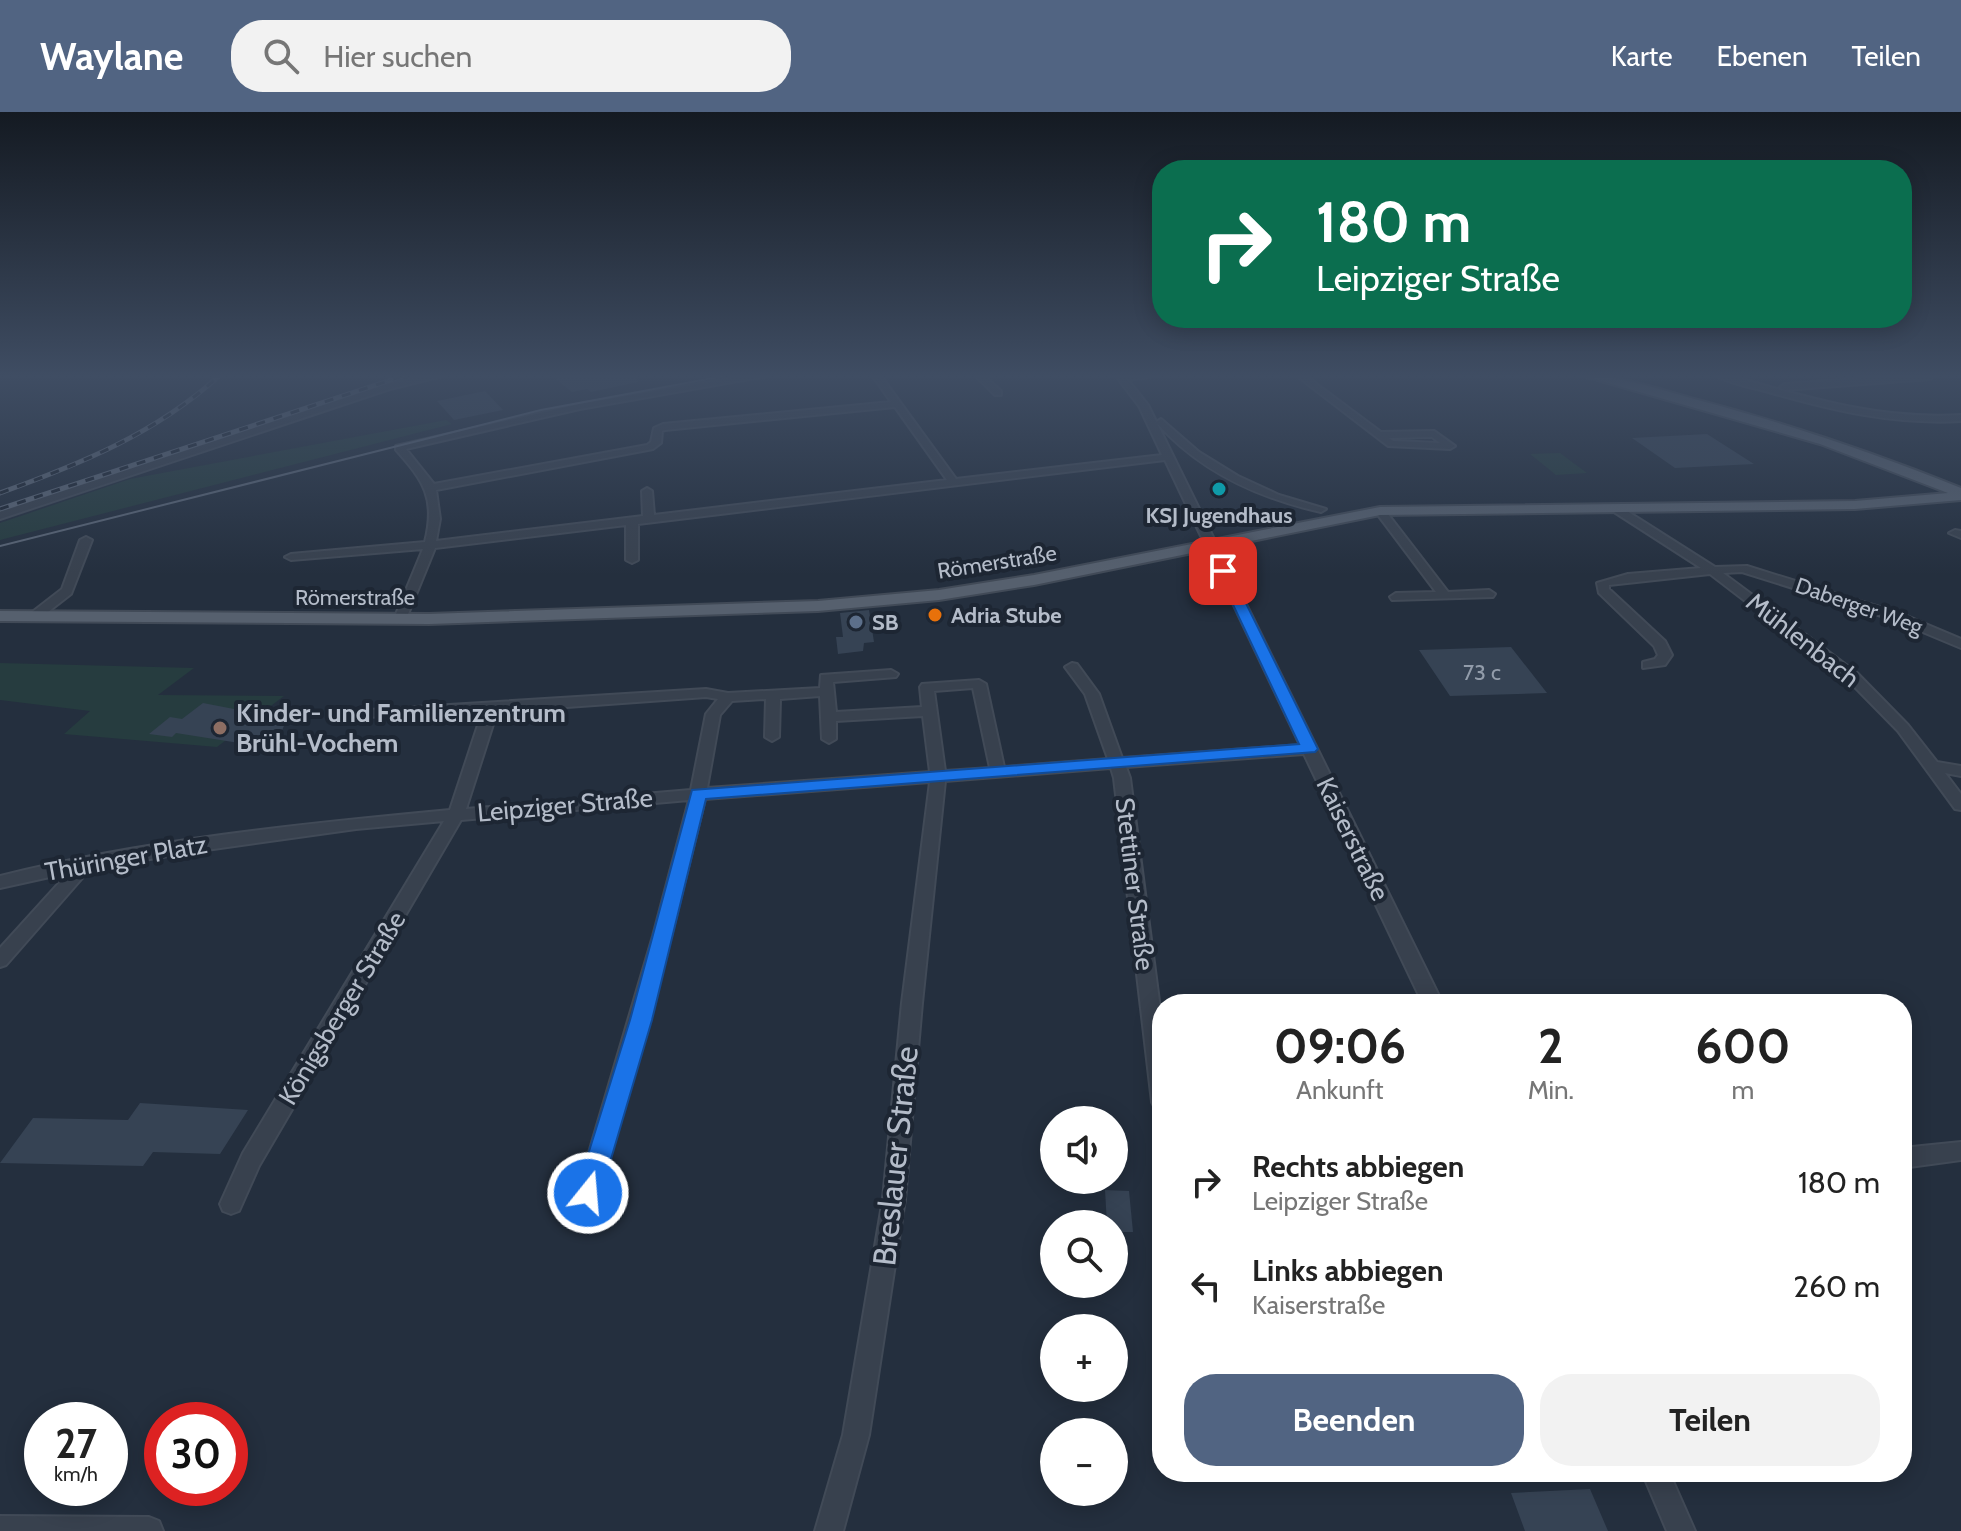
<!DOCTYPE html>
<html lang="de">
<head>
<meta charset="utf-8">
<style>
	body { margin:0; font-family:Cabin,sans-serif; background:#f2f2f2; color:#222; height:100vh; display:flex; flex-direction:column; font-size:30px; white-space:nowrap }
	* { box-sizing:border-box; margin:0 }
	p { font-size:26px; color:#767676 }
	.icon { flex:none; width:44px; height:44px; fill:none; stroke:currentColor; stroke-width:2; stroke-linecap:round; stroke-linejoin:round }
	.map { position:relative; flex:1; overflow:hidden }
	.panel { position:absolute; left:1152px; top:882px; width:760px; height:488px; display:flex; flex-direction:column; background:#fff; border-radius:32px; box-shadow:0 4px 20px #0003 }
	.panel>* { flex:none }
	.hud { position:absolute; left:1152px; top:48px; width:760px; height:168px; border-radius:32px; box-shadow:0 4px 20px #0003; background:#0b6e4f; color:#fff; overflow:hidden }
	.tools { position:absolute; left:1040px; top:994px; display:grid; gap:16px }
	.tools a { display:grid; place-items:center; width:88px; height:88px; border-radius:50%; background:#fff; box-shadow:0 4px 20px #0003; font-size:40px }
	.speed { position:absolute; left:24px; top:1290px; display:flex; gap:16px; font-size:40px; font-weight:700; text-align:center }
	.speed>* { display:grid; place-content:center; width:104px; height:104px; border-radius:50%; background:#fff; box-shadow:0 4px 20px #0003; line-height:1 }
	.speed small { font-size:20px; font-weight:400 }
	.speed .limit { border:12px solid #d22; background:#fff; color:#111 }
	.pin { position:absolute; display:grid; place-items:center; width:68px; height:68px; color:#fff; margin:-34px; border-radius:16px; box-shadow:0 4px 12px #0006 }
	.me { position:absolute; width:88px; margin:-44px; rotate:17deg; stroke-linejoin:round; filter:drop-shadow(0 0 6px #0008) }
	.turn { display:flex; align-items:center; gap:28px; height:168px; padding:0 32px; font-size:36px }
	.turn .icon { width:104px; height:104px; stroke-width:2.5 }
	.turn b { display:block; font-size:56px; line-height:68px }
	.eta { display:flex; justify-content:space-evenly; align-items:center; height:136px; text-align:center }
	.eta b { font-size:48px; font-weight:700; line-height:56px }
	.action { display:flex; gap:16px; margin-top:auto; padding:16px 32px }
	.action a { flex:1; height:92px; border-radius:32px; background:#516482; color:#fff; font-size:32px; font-weight:700; line-height:92px; text-align:center }
	.action a+a { background:#f2f2f2; color:#222 }
	ul { padding:0; list-style:none }
	li { display:flex; align-items:center; gap:24px; height:104px; padding:0 32px }
	li div { flex:1 }
	li b { display:block; font-size:30px }
	li em { font-style:normal }
	header { display:flex; align-items:center; gap:48px; box-sizing:border-box; height:112px; padding:0 40px; background:#516482; color:#fff }
	header strong { font-size:38px }
	nav { display:flex; gap:44px; margin-inline-start:auto; font-size:28px }
	.search { width:560px; height:72px; background:#f2f2f2; display:flex; align-items:center; gap:20px; box-sizing:border-box; padding:0 28px; border-radius:32px; color:#767676; font-size:30px }
	.map>svg:first-child { display:block }
	.green { fill:#263c3f }
	.building { fill:#364354 }
	.lines { fill:none; stroke-linecap:round; stroke-linejoin:round }
	.minor-casing { stroke:#414a57; stroke-width:4 }
	.major-casing { stroke:#414a57; stroke-width:4 }
	.minor { fill:#38414e; fill-rule:evenodd }
	.major { fill:#56606e; fill-rule:evenodd }
	.tram { stroke:#5a6575; stroke-width:2 }
	.rail-casing { stroke:#5a6575; stroke-width:5 }
	.rail { stroke:#1d2633; stroke-width:3; stroke-dasharray:9; stroke-linecap:butt }
	.route { fill:#1a73e8; stroke:#114b97; stroke-width:2 }
	.culture-dot { fill:#0f9aa8; stroke:#1d2633; stroke-width:3 }
	.food-dot { fill:#e8710a; stroke:#1d2633; stroke-width:3 }
	.service-dot { fill:#5c6f8a; stroke:#1d2633; stroke-width:3 }
	.education-dot { fill:#8d6e63; stroke:#1d2633; stroke-width:3 }
	.labels { text-anchor:middle; dominant-baseline:central; stroke-width:8; stroke-linejoin:round; paint-order:stroke }
	.far-poi-label { font-size:22px; font-weight:bold; fill:#b4bcc9; stroke:#1d2633; text-anchor:start }
	.far-street-label { font-size:22px; fill:#b4bcc9; stroke:#1d2633 }
	.number-label { font-size:22px; fill:#929caa }
	.street-label { font-size:26px; fill:#b4bcc9; stroke:#1d2633 }
	.poi-label { font-size:26px; font-weight:bold; fill:#b4bcc9; stroke:#1d2633; text-anchor:start }
	.near-street-label { font-size:32px; fill:#b4bcc9; stroke:#1d2633 }
</style>
</head>
<body>
<header>
<strong>Waylane</strong>
<div class="search"><svg class="icon" aria-label="search" viewBox="0 0 24 24"><circle cx="10" cy="10" r="6"/><path d="M15 15l6 6"/></svg>Hier suchen</div>
<nav><a>Karte</a><a>Ebenen</a><a>Teilen</a></nav>
</header>
<div class="map">
<svg width="1961" height="1419" viewBox="0 0 1961 1419">
	<rect width="100%" height="100%" fill="#242f3e"/>
	<!-- green -->
	<path class="green" d="M446 308 452 312 0 428V411L130 367Z
		M1560 341 1587 361 1556 363 1530 342Z
		M0 551 194 556 158 583 284 584 217 635 64 622 90 599 0 588Z"/>
	<!-- building -->
	<path class="building" d="M552 264H637L638 270 591 280 587 277 572 280Z
		M485 279 503 298 454 308 437 289Z
		M1707 322 1754 352 1675 356 1632 326Z
		M869 498 874 530 864 531 863 539 838 542 836 525H843L840 501Z
		M1511 535 1547 581 1450 584 1419 538Z
		M203 591 260 602 248 613 286 609 278 628 252 633 176 621 172 625 149 622 170 605 182 607Z
		M140 991 248 998 220 1042 153 1040 143 1054 0 1051 33 1006 128 1008Z
		M1105 1078 1129 1079 1133 1120H1114V1112H1107Z
		M1590 1377 1608 1419H1525L1511 1381Z"/>
	<g class="lines">
		<defs>
			<path id="minor" d="M427 264H442L390 277 0 407V400L385 273Z
				M746 264H767L580 297 406 337 434 372 647 333 651 330 654 316 663 312 891 290 873 264H881L956 367 1162 343 1139 294 1116 264H1155L1128 268 1148 293 1443 892H1423L1304 642 1126 655 1130 666 1162 912V999L1155 996 1152 990 1114 666 1111 656 945 669 922 891 905 1087 869 1323 843 1419H815L843 1323 883 1087 902 891 930 670 705 687 671 824 599 1081 596 1088 588 1091 580 1088 577 1081 653 824 689 688 461 708 259 1054 239 1099 231 1102 223 1099 220 1092 243 1041 444 709 356 717 192 740 90 757 6 853 0 855V836L68 761 0 776V764C144 728 301 712 450 698L482 601 363 605 361 602 363 599 368 598 706 577 728 581 820 576 821 563 891 558 898 562 896 565 833 570 836 600 922 595 920 575 922 572 979 568 986 572 1004 655 1108 647 1085 582 1065 555 1072 551 1077 552 1099 582 1122 646 1300 633 1165 348 638 412V448L632 451 626 448V413L435 436 406 507 400 511 394 507 423 437 291 448 285 445 291 442 425 430C436 387 424 369 396 338V334L580 292ZM895 295 947 368 654 403 652 379 647 376 642 379 643 404 436 429 440 407 436 378 653 337 661 331 662 319 665 318ZM973 576 990 656 945 659 934 579ZM820 584 822 627 829 631 836 627V609L923 604 930 660 707 676 720 603 732 589 766 587 765 625 772 629 779 625 780 587ZM706 585 718 587 706 602 691 678 466 697 497 600Z
				M976 264H985L1001 279V283H995Z
				M1297 264H1306L1381 320 1434 319 1455 334 1450 337 1388 334ZM1432 325 1440 331 1393 329 1389 326Z
				M1718 264H1731C1808 286 1881 308 1961 303V309C1893 313 1830 298 1765 279 1750 275 1731 272 1718 264Z
				M1897 264H1934L1930 267 1784 278 1780 275 1784 272Z
				M1161 307 1199 340 1238 364 1279 383 1326 397 1321 400C1258 386 1200 360 1156 310Z
				M1611 394H1619L1715 455 1747 454 1902 502 1961 527V536L1894 508 1742 460 1723 461 1857 561 1908 613 1937 650 1961 654V664L1945 661 1961 682V698L1955 697 1898 619 1847 567 1710 462 1609 473V477L1665 529 1672 543 1665 553 1643 556V550L1655 547 1658 543 1654 534 1599 481 1597 471 1628 462 1701 456 1611 398Z
				M1380 396 1384 397 1448 480 1489 478 1495 482 1493 485 1392 488 1390 485 1396 481 1436 480 1375 399Z
				M1955 418 1961 419V426L1949 421Z
				M86 425 92 428 71 482 39 507H31V501L62 477 80 428Z
				M1961 1030V1048L1902 1056V1036Z
				M1642 1360H1669L1695 1419H1667Z
				M0 1404 149 1405 159 1409 163 1419H0Z"/>
			<path id="major" d="M1584 264C1622 264 1661 278 1698 288 1788 312 1875 341 1961 376V388L1855 397 1380 403 1034 473 939 488 818 499 429 512 0 509V499L429 502 818 489 939 478 1034 463 1380 395 1855 389 1948 381 1820 332Z"/>
		</defs>
		<!-- minor casing -->
		<use href="#minor" class="minor-casing"/>
		<!-- major casing -->
		<use href="#major" class="major-casing"/>
		<!-- minor -->
		<use href="#minor" class="minor"/>
		<!-- major -->
		<use href="#major" class="major"/>
		<!-- tram -->
		<path class="tram" d="M0 434 541 298 724 264"/>
		<defs>
			<path id="rail" d="M0 381C80 352 155 322 219 264
				M0 397 403 264"/>
		</defs>
		<!-- rail casing -->
		<use href="#rail" class="rail-casing"/>
		<!-- rail -->
		<use href="#rail" class="rail"/>
	</g>
	<!-- sky -->
	<linearGradient id="sky" x2="0" y2="1"><stop stop-color="#141a22"/><stop offset="0.57" stop-color="#3f4d63"/><stop offset="1" stop-color="#3f4d63" stop-opacity="0"/></linearGradient>
	<rect width="1961" height="463" fill="url(#sky)"/>
	<!-- route -->
	<path class="route" d="M1223 455 1230 459 1318 637 1315 640 706 687 652 908 601 1081 597 1089 588 1092 579 1089 576 1081 630 908 692 678 1299 632 1217 459Z"/>
	<!-- markers -->
	<circle class="culture-dot" cx="1219" cy="377" r="8"/>
	<circle class="food-dot" cx="935" cy="503" r="8"/>
	<circle class="service-dot" cx="856" cy="510" r="8"/>
	<circle class="education-dot" cx="220" cy="616" r="8"/>
	<g class="labels">
		<!-- far-poi labels -->
		<g class="far-poi-label">
			<text x="1219" y="403" text-anchor="middle">KSJ Jugendhaus</text>
			<text x="951" y="503">Adria Stube</text>
			<text x="872" y="510">SB</text>
		</g>
		<!-- far-street labels -->
		<g class="far-street-label">
			<text transform="translate(997 450) rotate(-9)">Römerstraße</text>
			<text x="355" y="485">Römerstraße</text>
			<text transform="translate(1859 494) rotate(19)">Daberger Weg</text>
		</g>
		<!-- number labels -->
		<g class="number-label">
			<text x="1482" y="560">73 c</text>
		</g>
		<!-- street labels -->
		<g class="street-label">
			<text transform="translate(1803 528) rotate(38)">Mühlenbach</text>
			<text transform="translate(565 693) rotate(-5)">Leipziger Straße</text>
			<text transform="translate(1353 727) rotate(64)">Kaiserstraße</text>
			<text transform="translate(126 746) rotate(-10)">Thüringer Platz</text>
			<text transform="translate(1135 772) rotate(83)">Stettiner Straße</text>
			<text transform="translate(342 896) rotate(-59)">Königsberger Straße</text>
		</g>
		<!-- poi labels -->
		<g class="poi-label">
			<text x="236" y="601">Kinder- und Familienzentrum<tspan x="236" dy="30">Brühl-Vochem</tspan></text>
		</g>
		<!-- near-street labels -->
		<g class="near-street-label">
			<text transform="translate(895 1044) rotate(-84)">Breslauer Straße</text>
		</g>
	</g>
</svg>
<div class="tools">
<a><svg class="icon" aria-label="sound" viewBox="0 0 24 24"><path d="M4 9h4l5-4v14l-5-4H4zM17 9q2 3 0 6"/></svg></a>
<a><svg class="icon" aria-label="search" viewBox="0 0 24 24"><circle cx="10" cy="10" r="6"/><path d="M15 15l6 6"/></svg></a>
<a>+</a>
<a>−</a>
</div>
<div class="speed"><div>27<small>km/h</small></div><div class="limit">30</div></div>
<div class="pin" style="left:1223px;top:459px;background:#d93025"><svg class="icon" aria-label="arrive" viewBox="0 0 24 24"><path d="M6 21V4h12l-3 4 3 4H6"/></svg></div>
<svg class="me" style="left:588px;top:1081px" viewBox="-20 -20 40 40"><circle r="17" fill="#1a73e8" stroke="#fff" stroke-width="3"/><path d="M0-11L8 9 0 5-8 9z" fill="#fff"/></svg>
<div class="hud">
<div class="turn"><svg class="icon" aria-label="right" viewBox="0 0 24 24"><path d="M7 20v-9h11M14 6l5 5-5 5"/></svg><div><b>180 m</b>Leipziger Straße</div></div>
</div>
<section class="panel">
<div class="eta">
<div><b>09:06</b><p>Ankunft</p></div>
<div><b>2</b><p>Min.</p></div>
<div><b>600</b><p>m</p></div>
</div>
<ul>
<li><svg class="icon" aria-label="right" viewBox="0 0 24 24"><path d="M7 20v-9h11M14 6l5 5-5 5"/></svg><div><b>Rechts abbiegen</b><p>Leipziger Straße</p></div><em>180 m</em></li>
<li><svg class="icon" aria-label="left" viewBox="0 0 24 24"><path d="M17 20v-9H6M10 6l-5 5 5 5"/></svg><div><b>Links abbiegen</b><p>Kaiserstraße</p></div><em>260 m</em></li>
</ul>
<div class="action"><a>Beenden</a><a>Teilen</a></div>
</section>
</div>
</body>
</html>
